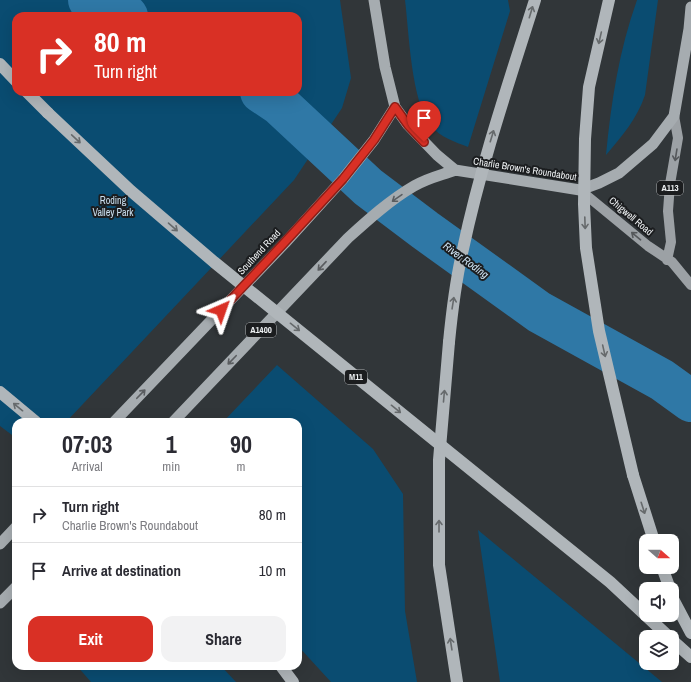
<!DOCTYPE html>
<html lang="en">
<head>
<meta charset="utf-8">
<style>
	body { margin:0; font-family:"Archivo Narrow",sans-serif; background:#f2f2f3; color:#2b2b33; height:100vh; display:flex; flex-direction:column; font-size:15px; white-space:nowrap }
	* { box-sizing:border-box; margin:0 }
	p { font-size:13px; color:#7c7c81 }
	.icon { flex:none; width:22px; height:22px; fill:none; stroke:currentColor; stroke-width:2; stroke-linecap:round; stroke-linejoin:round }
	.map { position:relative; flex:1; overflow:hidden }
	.side { position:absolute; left:12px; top:418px; width:290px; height:252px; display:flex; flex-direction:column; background:#fff; border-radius:12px; box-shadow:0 4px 16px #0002 }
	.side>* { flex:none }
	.top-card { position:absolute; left:12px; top:12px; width:290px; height:84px; border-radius:12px; box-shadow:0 4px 16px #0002; background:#d93025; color:#fff; overflow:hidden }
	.needle { width:26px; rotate:111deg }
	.tools { position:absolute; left:639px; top:534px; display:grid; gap:8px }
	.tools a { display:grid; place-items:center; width:40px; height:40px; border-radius:8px; background:#fff; box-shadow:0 4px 16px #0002; font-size:20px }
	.pin { position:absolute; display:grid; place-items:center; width:34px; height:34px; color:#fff; margin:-41px -17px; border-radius:50% 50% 50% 0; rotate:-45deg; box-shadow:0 0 4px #0007 }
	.pin .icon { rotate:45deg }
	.me { position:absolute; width:44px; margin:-22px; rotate:43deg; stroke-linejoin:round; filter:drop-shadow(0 0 3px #0008) }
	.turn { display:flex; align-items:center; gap:14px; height:84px; padding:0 16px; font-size:18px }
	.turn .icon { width:52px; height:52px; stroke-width:2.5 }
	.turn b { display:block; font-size:28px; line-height:34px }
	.eta { display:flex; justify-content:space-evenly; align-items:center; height:68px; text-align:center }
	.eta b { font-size:24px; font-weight:700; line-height:28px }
	.button { display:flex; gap:8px; margin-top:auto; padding:8px 16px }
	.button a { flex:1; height:46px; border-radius:12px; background:#d93025; color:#fff; font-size:16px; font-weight:700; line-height:46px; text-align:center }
	.button a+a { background:#f2f2f3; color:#2b2b33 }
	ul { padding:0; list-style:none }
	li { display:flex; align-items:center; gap:12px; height:56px; padding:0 16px; border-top:1px solid #e1e1e2 }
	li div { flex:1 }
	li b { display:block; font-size:15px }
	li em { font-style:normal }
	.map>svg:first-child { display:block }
	.green { fill:#0a4c71; fill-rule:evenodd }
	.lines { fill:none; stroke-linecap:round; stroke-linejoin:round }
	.river { stroke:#2f78a6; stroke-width:42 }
	.primary { stroke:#9ca1a5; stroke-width:10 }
	.trunk { stroke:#a6acb0; stroke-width:11 }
	.motorway { stroke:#b0b6ba; stroke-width:12 }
	.motorway-bridge { stroke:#b0b6ba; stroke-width:12 }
	.oneway { stroke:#666a6c }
	.oneway2 { stroke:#55585b }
	.oneway3 { stroke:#5a5d60 }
	.route-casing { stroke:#8d1f18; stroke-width:10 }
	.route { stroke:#d93025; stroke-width:7 }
	.labels { text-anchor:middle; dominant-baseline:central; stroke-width:4; stroke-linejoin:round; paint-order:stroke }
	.shield { fill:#1b1d1f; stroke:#afb1b3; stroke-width:1 }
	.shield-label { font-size:9px; font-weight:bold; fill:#eef1f3 }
	.street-label { font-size:10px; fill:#eef1f3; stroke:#1b1d1f }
	.park-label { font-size:10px; fill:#cbe0f0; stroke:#1b1d1f }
	.water-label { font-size:11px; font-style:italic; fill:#d0e5f5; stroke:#1b1d1f }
</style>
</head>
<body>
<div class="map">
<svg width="691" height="682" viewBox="0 0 691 682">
	<rect width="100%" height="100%" fill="#313639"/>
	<!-- green -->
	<path class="green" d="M0 0H340L351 78 342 108 294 180 66 422H16V438L0 426ZM16 16H298V92H16Z
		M405 0H508L510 11 468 147C455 142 440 137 431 126 411 102 409 32 405 0Z
		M637 0H658L645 95C637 119 622 136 606 155 611 103 619 50 637 0Z
		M277 365 373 449 403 494 405 611 417 682H331L298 646V422H223Z
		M478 530 662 682H500Z
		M77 666H221L236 682H91Z"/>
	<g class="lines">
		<!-- river -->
		<path class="river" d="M89 0 127 16
			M261 92 279 104 368 187 425 230 539 312 662 380 691 401"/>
		<!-- primary -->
		<path class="primary" d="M580 190 648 246 672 262 691 285
			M667 260 671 242 668 211 670 184 678 138 674 116"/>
		<!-- trunk -->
		<path class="trunk" d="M374 0 385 67 395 107 408 125 437 155 455 170 580 190 599 183 619 173 653 144 674 116 689 29 691 7
			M114 422 285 243 343 179 374 140 395 107
			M173 422 348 238C369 219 390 200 414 186 427 178 442 175 455 170
			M0 544 16 527
			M0 603 16 587"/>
		<!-- motorway -->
		<path class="motorway" d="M0 64 16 81
			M27 92 48 113
			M449 342 439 460V565L457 682
			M0 392 36 422
			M633 475 654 541
			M662 567 670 589
			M672 597 691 633
			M672 640 691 657
			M281 666 293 682"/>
		<!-- motorway-bridge -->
		<path class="motorway-bridge" d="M609 0 589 87 585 139 584 204 586 248 599 331 633 475
			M48 113 131 191 214 262 610 582 669 637
			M449 342C452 311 456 279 463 249 481 164 509 82 535 0"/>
	</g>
	<!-- one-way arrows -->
	<defs><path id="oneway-shaft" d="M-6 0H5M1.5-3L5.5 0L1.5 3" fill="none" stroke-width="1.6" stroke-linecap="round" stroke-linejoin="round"/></defs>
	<g class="oneway">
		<use href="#oneway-shaft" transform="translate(531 12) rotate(-73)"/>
		<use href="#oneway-shaft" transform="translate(600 38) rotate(103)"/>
		<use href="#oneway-shaft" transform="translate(492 136) rotate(-73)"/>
		<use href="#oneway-shaft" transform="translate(76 139) rotate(43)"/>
		<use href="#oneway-shaft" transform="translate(585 223) rotate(88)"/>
		<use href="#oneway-shaft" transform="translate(173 227) rotate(41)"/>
		<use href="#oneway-shaft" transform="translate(453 303) rotate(-81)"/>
		<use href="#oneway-shaft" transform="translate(295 327) rotate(39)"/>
		<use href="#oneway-shaft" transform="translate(604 351) rotate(77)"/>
		<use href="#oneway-shaft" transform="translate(444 396) rotate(-85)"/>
		<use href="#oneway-shaft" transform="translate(18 407) rotate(-141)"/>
		<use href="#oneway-shaft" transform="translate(396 409) rotate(39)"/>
		<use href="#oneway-shaft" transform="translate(643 508) rotate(72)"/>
		<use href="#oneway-shaft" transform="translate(439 526) rotate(-90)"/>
		<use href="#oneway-shaft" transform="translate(451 644) rotate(-99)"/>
	</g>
	<g class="oneway2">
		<use href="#oneway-shaft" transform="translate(676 155) rotate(99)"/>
		<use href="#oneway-shaft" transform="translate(636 236) rotate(-140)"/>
	</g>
	<g class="oneway3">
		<use href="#oneway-shaft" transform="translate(397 198) rotate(145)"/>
		<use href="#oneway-shaft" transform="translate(322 266) rotate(133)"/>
		<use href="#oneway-shaft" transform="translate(232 360) rotate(134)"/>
		<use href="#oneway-shaft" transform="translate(141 394) rotate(-46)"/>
	</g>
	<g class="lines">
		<defs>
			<path id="route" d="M221 310 284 243 343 179 374 140 395 107 408 125 424 142"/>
		</defs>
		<!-- route casing -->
		<use href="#route" class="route-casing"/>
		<!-- route -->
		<use href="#route" class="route"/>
	</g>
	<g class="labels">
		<!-- shield labels -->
		<g class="shield">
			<rect x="657" y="181" width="26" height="14" rx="3"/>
			<rect x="246" y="323" width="30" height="14" rx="3"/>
			<rect x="345" y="370" width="22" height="14" rx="3"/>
		</g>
		<g class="shield-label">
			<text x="670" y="188">A113</text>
			<text x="261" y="330">A1400</text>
			<text x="356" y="377">M11</text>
		</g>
		<!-- street labels -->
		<g class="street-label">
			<text transform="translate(525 169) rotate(9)">Charlie Brown's Roundabout</text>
			<text transform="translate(631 216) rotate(40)">Chigwell Road</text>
			<text transform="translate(259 252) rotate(-47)">Southend Road</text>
		</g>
		<!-- park labels -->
		<g class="park-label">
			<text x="113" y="200">Roding<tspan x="113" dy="12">Valley Park</tspan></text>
		</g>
		<!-- water labels -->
		<g class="water-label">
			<text transform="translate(466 260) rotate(36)">River Roding</text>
		</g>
	</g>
</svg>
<div class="tools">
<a><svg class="needle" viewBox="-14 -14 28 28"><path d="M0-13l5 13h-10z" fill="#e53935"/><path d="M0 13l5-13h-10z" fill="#7c7c81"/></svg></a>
<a><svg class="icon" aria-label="sound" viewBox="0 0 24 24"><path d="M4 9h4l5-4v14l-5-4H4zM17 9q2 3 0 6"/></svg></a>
<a><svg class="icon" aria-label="layers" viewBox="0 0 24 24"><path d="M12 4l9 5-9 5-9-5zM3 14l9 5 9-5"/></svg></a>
</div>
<div class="pin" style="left:424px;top:142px;background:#d93025"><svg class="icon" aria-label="arrive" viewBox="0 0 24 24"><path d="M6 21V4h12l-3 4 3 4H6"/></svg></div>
<svg class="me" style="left:221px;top:310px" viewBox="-20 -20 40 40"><path d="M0-17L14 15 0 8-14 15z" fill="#d93025" stroke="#fff" stroke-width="4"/></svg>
<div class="top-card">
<div class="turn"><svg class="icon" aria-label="right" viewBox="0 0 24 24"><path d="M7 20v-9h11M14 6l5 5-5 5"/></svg><div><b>80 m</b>Turn right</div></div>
</div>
<section class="side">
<div class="eta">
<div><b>07:03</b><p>Arrival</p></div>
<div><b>1</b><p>min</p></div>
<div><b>90</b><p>m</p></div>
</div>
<ul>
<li><svg class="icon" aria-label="right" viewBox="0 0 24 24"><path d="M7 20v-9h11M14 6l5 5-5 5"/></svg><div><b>Turn right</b><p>Charlie Brown's Roundabout</p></div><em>80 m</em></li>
<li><svg class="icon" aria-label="arrive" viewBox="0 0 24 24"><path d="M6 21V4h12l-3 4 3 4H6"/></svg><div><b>Arrive at destination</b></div><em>10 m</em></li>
</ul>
<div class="button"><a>Exit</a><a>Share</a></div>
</section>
</div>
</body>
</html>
